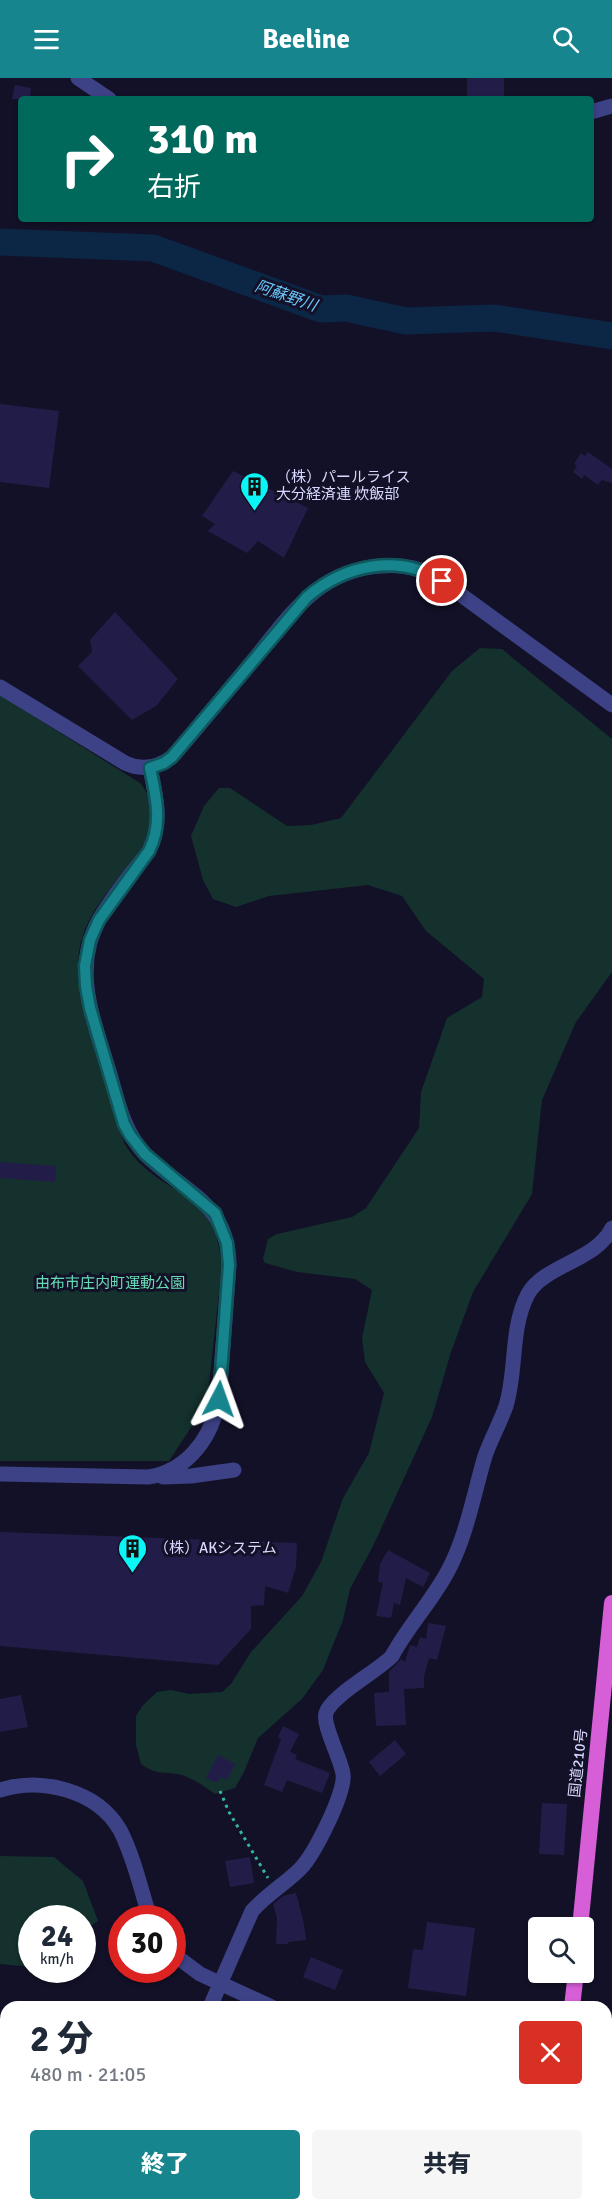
<!DOCTYPE html>
<html lang="ja">
<head>
<meta charset="utf-8">
<style>
	body { margin:0; font-family:Signika,"Noto Sans JP",sans-serif; background:#f6f6f7; color:#1f2937; height:100vh; display:flex; flex-direction:column; font-size:22px; white-space:nowrap }
	* { box-sizing:border-box; margin:0 }
	p { font-size:20px; color:#747a83 }
	.icon { flex:none; width:33px; height:33px; fill:none; stroke:currentColor; stroke-width:2; stroke-linecap:round; stroke-linejoin:round }
	.map { position:relative; flex:1; overflow:hidden }
	.details { position:absolute; left:0px; top:1923px; width:612px; height:210px; display:flex; flex-direction:column; background:#fff; border-radius:18px 18px 0 0; box-shadow:0 2px 4px #0004 }
	.details>* { flex:none }
	.banner { position:absolute; left:18px; top:18px; width:576px; height:126px; border-radius:6px; box-shadow:0 2px 4px #0004; background:#00695c; color:#fff; overflow:hidden }
	.controls { position:absolute; left:528px; top:1839px; display:grid; gap:12px }
	.controls a { display:grid; place-items:center; width:66px; height:66px; border-radius:6px; background:#fff; box-shadow:0 2px 4px #0004; font-size:30px }
	.speed { position:absolute; left:18px; top:1827px; display:flex; gap:12px; font-size:30px; font-weight:700; text-align:center }
	.speed>* { display:grid; place-content:center; width:78px; height:78px; border-radius:50%; background:#fff; box-shadow:0 2px 4px #0004; line-height:1 }
	.speed small { font-size:15px; font-weight:400 }
	.speed .limit { border:9px solid #d22; background:#fff; color:#111 }
	.pin { position:absolute; display:grid; place-items:center; width:51px; height:51px; color:#fff; margin:-26px; border:3px solid #fff; border-radius:50%; box-shadow:0 2px 6px #0007 }
	.me { position:absolute; width:66px; margin:-33px; rotate:4deg; stroke-linejoin:round; filter:drop-shadow(0 0 4px #0008) }
	.turn { display:flex; align-items:center; gap:21px; height:126px; padding:0 30px; font-size:27px }
	.turn .icon { width:78px; height:78px; stroke-width:2.5 }
	.turn b { display:block; font-size:42px; line-height:51px }
	.round { display:grid; place-items:center; flex:none; width:63px; height:63px; border-radius:6px; background:#f6f6f7 }
	.headline { display:flex; align-items:center; justify-content:space-between; height:102px; padding:0 30px }
	h1 { font-size:36px; font-weight:800; line-height:45px }
	.cta { display:flex; gap:12px; margin-top:auto; padding:12px 30px }
	.cta a { flex:1; height:69px; border-radius:6px; background:#16858d; color:#fff; font-size:24px; font-weight:800; line-height:69px; text-align:center }
	.cta a+a { background:#f6f6f7; color:#1f2937 }
	header { display:flex; justify-content:space-between; align-items:center; height:78px; padding:0 30px; background:#16858d; color:#fff; font-size:27px; font-weight:800 }
	.map>svg:first-child { display:block }
	.green { fill:#14312d }
	.lines { fill:none; stroke-linecap:round; stroke-linejoin:round }
	.river { stroke:#0c2645; stroke-width:27 }
	.building { fill:#221d48 }
	.path { stroke:#34b6a2; stroke-width:3; stroke-dasharray:3 4.5; stroke-linecap:butt }
	.minor { stroke:#3d4185; stroke-width:15 }
	.tertiary { stroke:#3d4185; stroke-width:15 }
	.trunk { stroke:#d65ed7; stroke-width:16 }
	.route-casing { stroke:#0e565c; stroke-width:15 }
	.route { stroke:#16858d; stroke-width:10 }
	.labels { text-anchor:middle; dominant-baseline:central; stroke-width:6; stroke-linejoin:round; paint-order:stroke }
	.poi-label { font-size:15px; fill:#d9d8fe; stroke:#121127; text-anchor:start }
	.park-label { font-size:15px; fill:#66dcb4; stroke:#121127 }
	.street-label { font-size:15px; fill:#d9d8fe; stroke:#121127 }
	.water-label { font-size:16px; font-style:italic; fill:#6ac5fa; stroke:#121127 }
</style>
</head>
<body>
<header><svg class="icon" aria-label="menu" viewBox="0 0 24 24"><path d="M4 6h16M4 12h16M4 18h16"/></svg>Beeline<svg class="icon" aria-label="search" viewBox="0 0 24 24"><circle cx="10" cy="10" r="6"/><path d="M15 15l6 6"/></svg></header>
<div class="map">
<svg width="612" height="2133" viewBox="0 0 612 2133">
	<rect width="100%" height="100%" fill="#121127"/>
	<!-- green -->
	<path class="green" d="M480 570 502 571 612 661V894L576 944 542 1022 532 1116 473 1214 451 1274 432 1339 374 1466 350 1511 343 1542 323 1592 302 1621 258 1660 244 1694 235 1710 215 1716C205 1709 194 1701 182 1697 164 1693 158 1698 141 1686L136 1667V1638L142 1628 157 1614 171 1612 189 1616 222 1614 231 1606 251 1574 302 1518 321 1484 343 1420 369 1375 384 1315 365 1284 362 1260 372 1212 355 1201 297 1194 265 1185 263 1181 268 1161 277 1156 352 1139 366 1130 419 1050 421 1014 447 940 482 919 484 901 426 853 402 818 368 807 269 818 236 829 213 821 203 802 191 758 204 728 219 710H230L287 748 311 747 341 740 452 593Z
		M0 617 140 705C155 721 154 750 142 769 123 799 95 822 83 857 76 876 78 896 80 916L124 1065C144 1099 174 1106 201 1131 215 1144 220 1170 222 1187L207 1325 169 1383H0Z
		M0 1778 54 1779 83 1803 98 1843 83 1853 82 1840H32L31 1889 0 1886Z"/>
	<g class="lines">
		<!-- river -->
		<path class="river" d="M0 164 153 170 321 231 346 230 406 243 494 240 612 258"/>
	</g>
	<!-- building -->
	<path class="building" d="M467 0H504V21H467Z
		M15 7 31 10 30 21H12Z
		M0 326 59 333 49 410 0 404Z
		M588 374 612 391V405L602 402 598 407 584 397 582 401 573 394 577 388 574 386 581 375 585 378Z
		M233 393 308 430 284 480 258 463 247 475 208 453 215 446 202 438Z
		M115 534 178 601 156 628 132 642 78 588 92 574 90 562Z
		M0 1084 56 1088 55 1104 0 1100Z
		M0 1454 297 1465 296 1489 288 1515 265 1508 264 1527 251 1528V1551L218 1587 0 1568Z
		M388 1472 430 1495 423 1509 406 1500 400 1527 394 1525 391 1540 376 1538 383 1505 378 1504 380 1486Z
		M428 1545 446 1548 437 1582 429 1580 424 1599V1610L404 1611 406 1647 376 1648 374 1615 389 1614V1594L401 1581 405 1584 410 1567 417 1569 420 1559 426 1561Z
		M21 1617 28 1649 0 1654V1621Z
		M283 1648 299 1656 290 1674 297 1677 295 1681 330 1695 322 1715 287 1702 282 1714 264 1707 281 1661 278 1659Z
		M395 1662 406 1676 380 1698 369 1684Z
		M218 1677 235 1686 227 1702 220 1699 217 1705 206 1700Z
		M542 1725 567 1726 564 1777 539 1776Z
		M250 1779 254 1805 230 1809 225 1783Z
		M296 1815 304 1846 306 1862 288 1864V1866H276L277 1840 273 1826 283 1818Z
		M427 1844 475 1850 466 1918 408 1910 413 1871 423 1872Z
		M311 1879 343 1892 335 1912 303 1899Z"/>
	<g class="lines">
		<!-- path -->
		<path class="path" d="M220 1713 229 1734 268 1800"/>
		<!-- minor -->
		<path class="minor" d="M78 0 109 21
			M591 34 612 28
			M0 1396 148 1399C184 1394 209 1364 217 1329 221 1310 221 1289 223 1269 225 1242 227 1214 229 1187 229 1125 183 1114 145 1076 123 1053 118 1023 109 993 94 943 71 890 100 840 114 816 132 795 149 773 163 745 156 719 150 689
			M163 1399 191 1398 234 1392
			M210 1929 252 1833C266 1817 285 1806 300 1791 314 1777 346 1714 343 1696 341 1681 322 1646 326 1635 331 1618 378 1593 392 1578 408 1548 433 1522 449 1491 467 1456 474 1415 485 1378 491 1361 500 1345 506 1328 517 1292 510 1250 528 1216 544 1187 596 1183 612 1150
			M233 2127 240 2133"/>
		<!-- tertiary -->
		<path class="tertiary" d="M0 609 125 685C142 693 157 690 172 679 199 648 225 616 251 585 289 539 317 492 381 488 404 486 422 490 442 503L612 627
			M0 1712C41 1699 97 1712 120 1752 134 1779 141 1812 150 1840
			M172 1875 200 1896 272 1929"/>
		<!-- trunk -->
		<path class="trunk" d="M580 1850 612 1525
			M572 1929 576 1894
			M552 2133 553 2127"/>
	</g>
	<g class="lines">
		<defs>
			<path id="route" d="M219 1321 229 1187 227 1165 215 1135 145 1076 130 1057 124 1046 90 930 86 908 85 888 90 862 99 842 149 773C163 745 156 719 150 690L164 685 172 679 307 519C345 487 398 475 442 503"/>
		</defs>
		<!-- route casing -->
		<use href="#route" class="route-casing"/>
		<!-- route -->
		<use href="#route" class="route"/>
	</g>
	<!-- icons -->
	<defs>
		<symbol id="building-pin" viewBox="-11 -11 22 30"><path d="M0 17L-7.5 6A9.5 9.5 0 1 1 7.5 6Z" fill="#0bf5f7" stroke="#121127"/><path d="M-4-6H4V6H1V3H-1V6H-4ZM-2.5-4.3h1.7v1.8h-1.7ZM.8-4.3h1.7v1.8H.8ZM-2.5-1h1.7V.8h-1.7ZM.8-1h1.7V.8H.8Z" fill="#111"/></symbol>
	</defs>
	<g fill-rule="evenodd">
		<use href="#building-pin" x="238" y="392" width="33" height="45"/>
		<use href="#building-pin" x="116" y="1454" width="33" height="45"/>
	</g>
	<g class="labels">
		<!-- poi labels -->
		<g class="poi-label">
			<text x="276" y="399">（株）パールライス<tspan x="276" dy="17">大分経済連 炊飯部</tspan></text>
			<text x="154" y="1470">（株）AKシステム</text>
		</g>
		<!-- park labels -->
		<g class="park-label">
			<text x="110" y="1205">由布市庄内町運動公園</text>
		</g>
		<!-- street labels -->
		<g class="street-label">
			<text transform="translate(578 1685) rotate(-84)">国道210号</text>
		</g>
		<!-- water labels -->
		<g class="water-label">
			<text transform="translate(286 218) rotate(19)">阿蘇野川</text>
		</g>
	</g>
</svg>
<div class="controls">
<a><svg class="icon" aria-label="search" viewBox="0 0 24 24"><circle cx="10" cy="10" r="6"/><path d="M15 15l6 6"/></svg></a>
</div>
<div class="speed"><div>24<small>km/h</small></div><div class="limit">30</div></div>
<div class="pin" style="left:442px;top:503px;background:#d93025"><svg class="icon" aria-label="arrive" viewBox="0 0 24 24"><path d="M6 21V4h12l-3 4 3 4H6"/></svg></div>
<svg class="me" style="left:219px;top:1321px" viewBox="-20 -20 40 40"><path d="M0-17L14 15 0 8-14 15z" fill="#16858d" stroke="#fff" stroke-width="4"/></svg>
<div class="banner">
<div class="turn"><svg class="icon" aria-label="right" viewBox="0 0 24 24"><path d="M7 20v-9h11M14 6l5 5-5 5"/></svg><div><b>310 m</b>右折</div></div>
</div>
<section class="details">
<div class="headline"><div><h1>2 分</h1><p>480 m · 21:05</p></div><a class="round" style="background:#d93025;color:#fff"><svg class="icon" aria-label="close" viewBox="0 0 24 24"><path d="M6 6l12 12M18 6L6 18"/></svg></a></div>
<div class="cta"><a>終了</a><a>共有</a></div>
</section>
</div>
</body>
</html>
